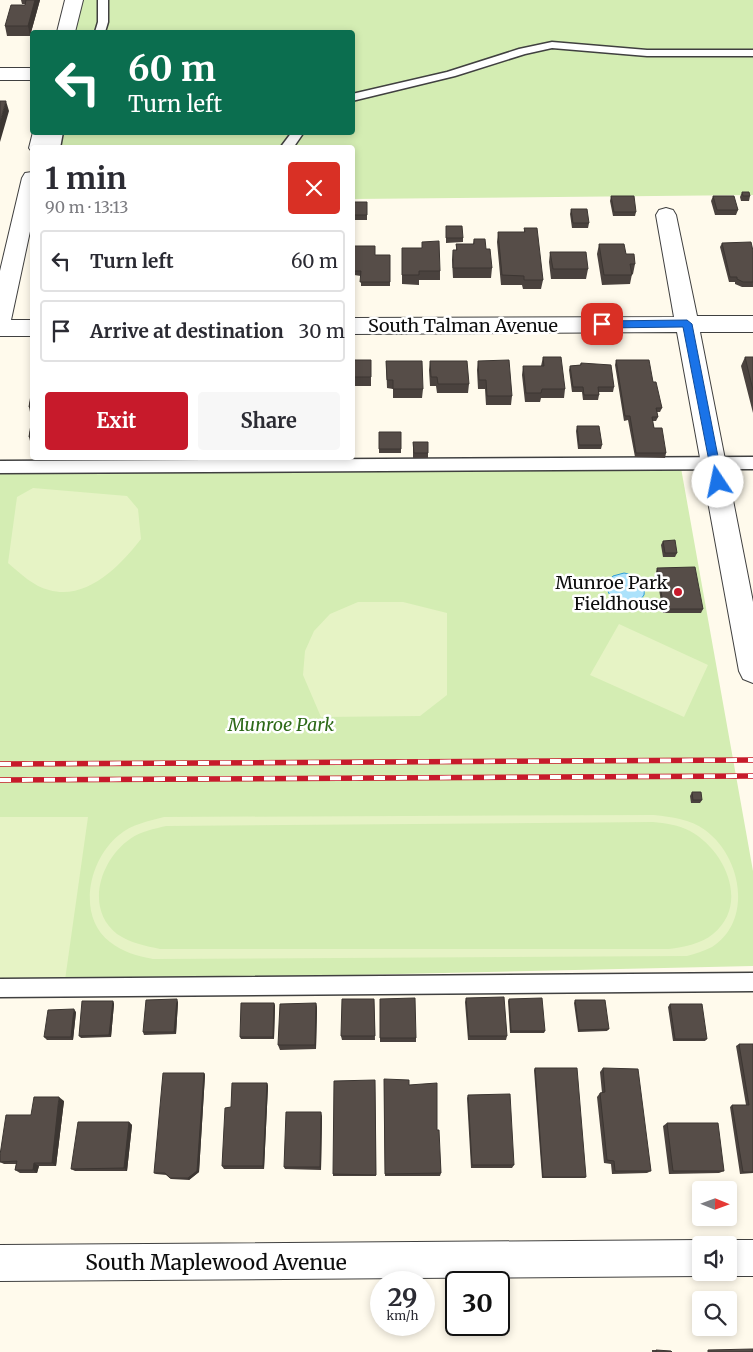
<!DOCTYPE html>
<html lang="en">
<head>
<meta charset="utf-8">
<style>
	body { margin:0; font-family:Merriweather,serif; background:#f7f7f7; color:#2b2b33; height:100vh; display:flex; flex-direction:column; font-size:19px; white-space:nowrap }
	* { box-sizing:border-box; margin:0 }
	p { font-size:16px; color:#7c7c81 }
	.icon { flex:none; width:28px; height:28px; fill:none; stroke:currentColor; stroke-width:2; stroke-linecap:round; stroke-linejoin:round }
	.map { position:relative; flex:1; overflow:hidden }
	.panel { position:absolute; left:30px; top:145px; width:325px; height:315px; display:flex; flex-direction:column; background:#fff; border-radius:5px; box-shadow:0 2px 8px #0003 }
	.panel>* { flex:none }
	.guide { position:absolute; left:30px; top:30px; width:325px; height:105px; border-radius:5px; box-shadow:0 2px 8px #0003; background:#0b6e4f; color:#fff; overflow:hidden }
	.needle { width:32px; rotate:91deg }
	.buttons { position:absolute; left:692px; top:1181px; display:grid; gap:10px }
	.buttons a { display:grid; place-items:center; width:45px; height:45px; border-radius:5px; background:#fff; box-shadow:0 2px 8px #0003; font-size:25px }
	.speed { position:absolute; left:370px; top:1271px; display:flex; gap:10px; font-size:25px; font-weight:700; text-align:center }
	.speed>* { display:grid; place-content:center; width:65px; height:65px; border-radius:50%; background:#fff; box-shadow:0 2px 8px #0003; line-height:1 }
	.speed small { font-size:12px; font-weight:400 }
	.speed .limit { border:2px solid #111; border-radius:8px; background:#fff; color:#111 }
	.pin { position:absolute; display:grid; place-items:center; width:42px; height:42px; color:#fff; margin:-21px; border-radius:10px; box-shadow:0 2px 8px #0006 }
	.me { position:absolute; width:55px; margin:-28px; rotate:349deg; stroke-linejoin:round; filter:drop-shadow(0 0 4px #0008) }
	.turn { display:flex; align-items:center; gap:18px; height:105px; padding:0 15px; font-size:22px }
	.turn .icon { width:65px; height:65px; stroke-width:2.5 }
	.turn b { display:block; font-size:35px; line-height:42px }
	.round { display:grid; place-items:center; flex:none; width:52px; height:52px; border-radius:5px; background:#f7f7f7 }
	.head { display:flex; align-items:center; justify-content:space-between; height:85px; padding:0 15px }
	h1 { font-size:30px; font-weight:700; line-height:38px }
	.primary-button { display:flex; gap:10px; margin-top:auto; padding:10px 15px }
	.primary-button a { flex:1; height:58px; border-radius:5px; background:#c71a2b; color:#fff; font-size:20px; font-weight:700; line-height:58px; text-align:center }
	.primary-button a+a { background:#f7f7f7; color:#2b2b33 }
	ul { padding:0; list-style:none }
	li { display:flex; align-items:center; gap:15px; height:62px; margin:0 10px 8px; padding:0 5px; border:2px solid #e1e1e2; border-radius:5px }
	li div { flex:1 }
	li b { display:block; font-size:19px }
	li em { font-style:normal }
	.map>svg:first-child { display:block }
	.green { fill:#d4edb3 }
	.pitch { fill:#e6f3c5; fill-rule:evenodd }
	.water { fill:#ace2fb; stroke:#2e9dd8 }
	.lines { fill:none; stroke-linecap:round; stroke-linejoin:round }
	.lane-casing { stroke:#404040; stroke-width:3 }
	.street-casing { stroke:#404040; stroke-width:2 }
	.lane { fill:#fff; fill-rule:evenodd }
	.street { fill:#fff; fill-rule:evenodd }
	.rail-casing { stroke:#c71a2b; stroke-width:5.5 }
	.rail { stroke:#fff; stroke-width:4; stroke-dasharray:11; stroke-linecap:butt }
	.wall { fill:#4a423e }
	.shaded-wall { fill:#3c3632 }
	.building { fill:#564d48; stroke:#3c3632 }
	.route { fill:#1a73e8; stroke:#114b97 }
	.poi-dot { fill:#c71a2b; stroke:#fff; stroke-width:2 }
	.labels { text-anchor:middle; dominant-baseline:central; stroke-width:5; stroke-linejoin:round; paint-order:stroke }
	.street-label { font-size:18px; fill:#0d0d0d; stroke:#fff }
	.poi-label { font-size:18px; fill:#0d0d0d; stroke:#fff; text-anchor:end }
	.park-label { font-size:18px; font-style:italic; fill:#2d6918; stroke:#fff }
	.near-street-label { font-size:21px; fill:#0d0d0d; stroke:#fff }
</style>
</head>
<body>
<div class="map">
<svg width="753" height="1352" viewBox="0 0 753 1352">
	<rect width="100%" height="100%" fill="#fffaec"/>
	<!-- green -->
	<path class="green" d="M81 0H753V195L353 199 352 148H46L49 133 352 132V32H73Z
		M681 468 753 871V966L0 983V474Z"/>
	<!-- pitch -->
	<path class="pitch" d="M33 488 127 496 138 509 141 539C121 565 87 601 49 590 33 586 21 574 8 563L17 497Z
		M358 602H403L447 613V695L420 716 321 717 303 675 305 651 314 631 330 614Z
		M619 624 708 665 684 717 590 675Z
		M654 815C672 817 690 819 705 830 742 857 753 921 712 947 704 951 695 954 687 956L153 959C137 956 123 952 110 942 76 916 89 859 119 835 132 824 149 821 164 817ZM653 822C665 823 679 825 690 831 725 850 750 904 713 934 701 944 684 947 669 949H160C146 946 130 943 117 934 84 908 101 859 130 839 141 831 154 829 166 826Z
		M0 817H88L65 980 0 981Z"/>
	<!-- water -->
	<path class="water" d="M624 573C636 575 646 582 644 595 633 612 605 603 607 583L613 576Z"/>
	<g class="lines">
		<defs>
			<path id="lane" d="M98 0H108V22L105 32H95L98 22Z
				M552 42 647 50H753V56H647L552 48 525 54 455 76 352 101V94L447 72 519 49Z
				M51 132H63L60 148H48Z
				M292 132H304L293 148H280Z
				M753 457V469L0 473V461Z
				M753 973V991L0 997V979Z"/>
			<path id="street" d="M65 0H83L75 32H57Z
				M0 68H32V80H0Z
				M33 132H53L49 148H32V152L29 148Z
				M32 172V222L11 320H32V336H0V271L22 178 25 173Z
				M666 208 673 210 676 215 697 316H753V332H700L753 602V683L743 679 739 671 677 332 352 334V318L674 317 656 215 659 210Z
				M701 1240 713 1245H701V1272H709L701 1276 0 1281V1245Z
				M729 1240H753V1276H729L721 1272H729V1245H717Z"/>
		</defs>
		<!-- lane casing -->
		<use href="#lane" class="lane-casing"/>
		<!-- street casing -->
		<use href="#street" class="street-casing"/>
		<!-- lane -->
		<use href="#lane" class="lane"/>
		<!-- street -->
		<use href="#street" class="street"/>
		<defs>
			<path id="rail" d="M0 764 753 760
				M0 780 753 776"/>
		</defs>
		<!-- rail casing -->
		<use href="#rail" class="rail-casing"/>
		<!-- rail -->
		<use href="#rail" class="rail"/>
	</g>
	<!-- wall -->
	<path class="wall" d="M21 0H40L30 36H7L5 26 25 5V4H22Z
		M742 192 750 196 749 201H741L740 197Z
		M611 196 636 212 635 216H613L610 201Z
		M713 196 738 210 736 215H715L711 201Z
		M352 202H367V220H352Z
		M571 209 589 223 588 228H572L570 214Z
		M446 226 463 238V242L446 243Z
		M524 228 543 280 541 289H523L522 285H501L497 242 498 232H524Z
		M474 239 486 249 492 268 491 278H453L452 260 453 250H456V244H473Z
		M422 242 440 271V280H419V285L402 284V248H422Z
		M722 243 753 251V287H742L735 284V282H729L720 247Z
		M599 244 626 254 635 264 633 274H632L630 284 602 285 597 254Z
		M354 246 375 255H390V286H361V276L354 275Z
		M550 252 588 269 586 279H551L549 262Z
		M543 357 565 389 564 398H541L540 402H525L522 375 523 366H541Z
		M745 357H753V413L741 366Z
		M352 360H371V386H352Z
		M616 360 653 382 662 408 660 412H657L658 417 656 421H652L654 428 666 453 665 458 635 457 628 420 624 421 615 365Z
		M386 361 423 389 422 398H393V389L387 388Z
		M430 361 469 384 468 393H437L436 386H430L429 370Z
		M478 361 512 396 511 405H486L485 389H478L477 370Z
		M581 363 614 387 613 392H599V395L598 400H583L582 392H572L569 370 570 366 580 365Z
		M32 389V412H30L29 407Z
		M32 418V441H30L29 437Z
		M577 426 602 445 601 449H578L576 431Z
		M379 432 401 449V453H379Z
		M413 442 428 453V458H413Z
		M663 541 677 553 675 557H663L661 545Z
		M657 568 703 609 701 613H663L656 572Z
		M692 792 702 800 700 803H691L690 796Z
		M466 998 507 1036 506 1040H468L465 1002Z
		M374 999 375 1040H342L341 1036Z
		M380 999 416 1038V1042H380Z
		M509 999 545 1031 544 1033H510L508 1001Z
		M575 1000 609 1029 607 1031 578 1032 574 1003Z
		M113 1001 114 1004 111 1037 81 1038 79 1036Z
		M178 1002 176 1034 144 1035 143 1032Z
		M316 1003 317 1008 316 1049 280 1050 278 1045Z
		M670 1004 707 1039 705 1041H673L668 1007Z
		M275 1005 274 1039H241L240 1037Z
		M76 1012 73 1040H47L44 1037Z
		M739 1044H753V1173L740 1174 730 1107 732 1105H746L736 1046Z
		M535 1068 586 1177 585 1178H542L534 1070Z
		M603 1068 651 1171 647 1173 612 1174 611 1164 604 1163 597 1097 600 1093H602L600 1072Z
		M204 1073 205 1075 199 1172 189 1180 171 1179 166 1175 156 1174 154 1173Z
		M384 1079 409 1085 437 1130 441 1173 440 1176H385Z
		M375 1080 376 1176H333V1174Z
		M267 1083 268 1086 264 1169H224L222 1166 231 1107Z
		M468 1095 514 1165 512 1168H471L467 1098Z
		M64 1101 56 1166H39L37 1173H20L15 1170 16 1164H4L0 1162V1155L31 1115Z
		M322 1116 321 1170 285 1169 284 1167Z
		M129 1122 132 1125 127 1171H75L71 1169Z
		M667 1123 724 1171 719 1173 669 1174 663 1126Z
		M652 1350H656L672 1352H652Z"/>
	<!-- shaded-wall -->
	<path class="shaded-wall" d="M35 0H40L30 36 28 26Z
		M6 101 9 111 0 142V122Z
		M177 999 178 1002 176 1034 174 1032Z
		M113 1001 114 1004 111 1037 109 1035Z
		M274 1003 275 1005 274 1039 273 1037Z
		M316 1003 317 1008 316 1049 315 1045Z
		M74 1009 76 1012 73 1040 71 1037Z
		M204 1073 205 1075 199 1172 189 1180 188 1178Z
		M267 1083 268 1086 264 1169 263 1166Z
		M59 1097 64 1101 56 1166 52 1163Z
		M321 1112 322 1116 321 1170 320 1167Z
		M129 1122 132 1125 127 1171 124 1168Z
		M34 1163 39 1166 37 1173 33 1170Z"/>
	<!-- building -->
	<path class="building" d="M26 0H35L28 26H5L11 5H25Z
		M0 101H6L0 122Z
		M742 192H749L750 196H743Z
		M611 196H634L636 212H614Z
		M713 196H734L738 210H717Z
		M352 202H367V215H352Z
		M571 209H587L589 223H573Z
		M446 226H462L463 238H446Z
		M524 228H537L543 280H524V276L502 275 498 232H525Z
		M474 239H485L486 249H490L492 268H453V250H457L456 244H474Z
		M439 241 440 271H419V275H402V248H422V242Z
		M751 242 753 251V282H743L737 279V277H730L722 243Z
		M599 244H624L626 254H634L635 264H630L632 275H604Z
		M354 246H375V255H390V282H360L361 271H354Z
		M550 252H586L588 269H553Z
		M543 357H561L565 389H542L541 393H526L523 366H544Z
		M745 357H753V390Z
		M352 360H371V377H352Z
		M509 360 512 396H487L486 380H479L478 361Z
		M616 360H649L653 382H656L662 408H656L658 417H652L654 428H662L666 453H636L630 416H625Z
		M386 361H422L423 389H393V380H387Z
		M430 361H467L469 384H438L437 377H431Z
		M581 363 611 365 614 387H598L599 395H584L583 387H573L570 366 581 365Z
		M32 389V408L29 407Z
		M32 418V437H29Z
		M577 426H599L602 445H579Z
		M379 432H401V449H379Z
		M413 442H428V453H414Z
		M675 540 677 553H665L663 541Z
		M695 567 703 609H664L657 568Z
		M692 792H701L702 800H693Z
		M504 997 507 1036H469L466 998Z
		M415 998 416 1038H380V999Z
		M542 998 545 1031H511L509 999Z
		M177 999 174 1032H143L146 1000Z
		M342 999H374L375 1036H341Z
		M575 1000H605L609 1029 579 1030Z
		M82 1001H113L109 1035 79 1036Z
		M241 1003H274L273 1037H240Z
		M316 1003 315 1045H278L280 1004Z
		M670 1004H702L707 1039H675Z
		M74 1009 71 1037H44L48 1010Z
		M739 1044H753V1172H743L732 1105H749Z
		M535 1068H577L586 1177H543Z
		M603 1068 638 1069 651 1171H615L614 1161 607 1160 600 1093 605 1092Z
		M163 1073H204L197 1171 188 1178H170L165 1173H154Z
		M384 1079 409 1080V1085L437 1083V1130H439L441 1173 385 1174Z
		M375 1080 376 1175 333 1174 334 1081Z
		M232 1083H267L263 1166H222L225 1108 231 1107Z
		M510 1094 514 1165H472L468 1095Z
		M34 1097H59L52 1163H34L33 1170H15L17 1161 0 1162V1155L6 1115H31Z
		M286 1112H321L320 1167H284Z
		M78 1122H129L124 1168 71 1169Z
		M667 1123H718L724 1171H673Z
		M753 1349V1352H708V1350Z
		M656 1350 671 1351 672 1352H656Z"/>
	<!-- route -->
	<path class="route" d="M687 320 692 324 723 482 718 486 713 482 683 327 602 328 597 324 602 321Z"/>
	<!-- markers -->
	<circle class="poi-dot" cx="678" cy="592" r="5"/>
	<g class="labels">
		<!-- street labels -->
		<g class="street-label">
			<text x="463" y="325">South Talman Avenue</text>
		</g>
		<!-- poi labels -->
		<g class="poi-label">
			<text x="668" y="582">Munroe Park<tspan x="668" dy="21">Fieldhouse</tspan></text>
		</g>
		<!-- park labels -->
		<g class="park-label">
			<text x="281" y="724">Munroe Park</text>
		</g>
		<!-- near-street labels -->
		<g class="near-street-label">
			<text x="216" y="1262">South Maplewood Avenue</text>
		</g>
	</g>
</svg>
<div class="buttons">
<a><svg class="needle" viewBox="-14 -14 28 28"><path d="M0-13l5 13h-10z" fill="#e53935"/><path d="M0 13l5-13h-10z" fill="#7c7c81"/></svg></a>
<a><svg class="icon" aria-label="sound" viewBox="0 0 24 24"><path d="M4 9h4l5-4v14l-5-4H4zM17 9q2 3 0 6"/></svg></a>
<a><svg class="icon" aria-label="search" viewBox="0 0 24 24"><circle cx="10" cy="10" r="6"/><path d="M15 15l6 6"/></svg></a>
</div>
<div class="speed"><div>29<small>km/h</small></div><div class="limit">30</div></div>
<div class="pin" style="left:602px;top:324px;background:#d93025"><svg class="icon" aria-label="arrive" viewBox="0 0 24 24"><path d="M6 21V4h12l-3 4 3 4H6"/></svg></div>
<svg class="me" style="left:718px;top:482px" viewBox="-20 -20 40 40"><circle r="19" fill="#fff"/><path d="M0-13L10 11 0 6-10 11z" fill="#1a73e8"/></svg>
<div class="guide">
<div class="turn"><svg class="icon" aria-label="left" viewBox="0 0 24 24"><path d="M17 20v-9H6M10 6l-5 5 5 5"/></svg><div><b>60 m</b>Turn left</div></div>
</div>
<section class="panel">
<div class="head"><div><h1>1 min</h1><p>90 m · 13:13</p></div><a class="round" style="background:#d93025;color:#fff"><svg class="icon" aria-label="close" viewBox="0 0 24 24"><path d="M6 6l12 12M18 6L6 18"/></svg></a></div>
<ul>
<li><svg class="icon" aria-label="left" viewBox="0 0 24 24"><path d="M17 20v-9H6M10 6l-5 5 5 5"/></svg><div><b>Turn left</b></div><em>60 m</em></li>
<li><svg class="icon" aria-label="arrive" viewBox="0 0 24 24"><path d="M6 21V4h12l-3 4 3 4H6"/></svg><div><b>Arrive at destination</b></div><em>30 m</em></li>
</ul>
<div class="primary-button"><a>Exit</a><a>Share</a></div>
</section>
</div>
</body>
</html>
